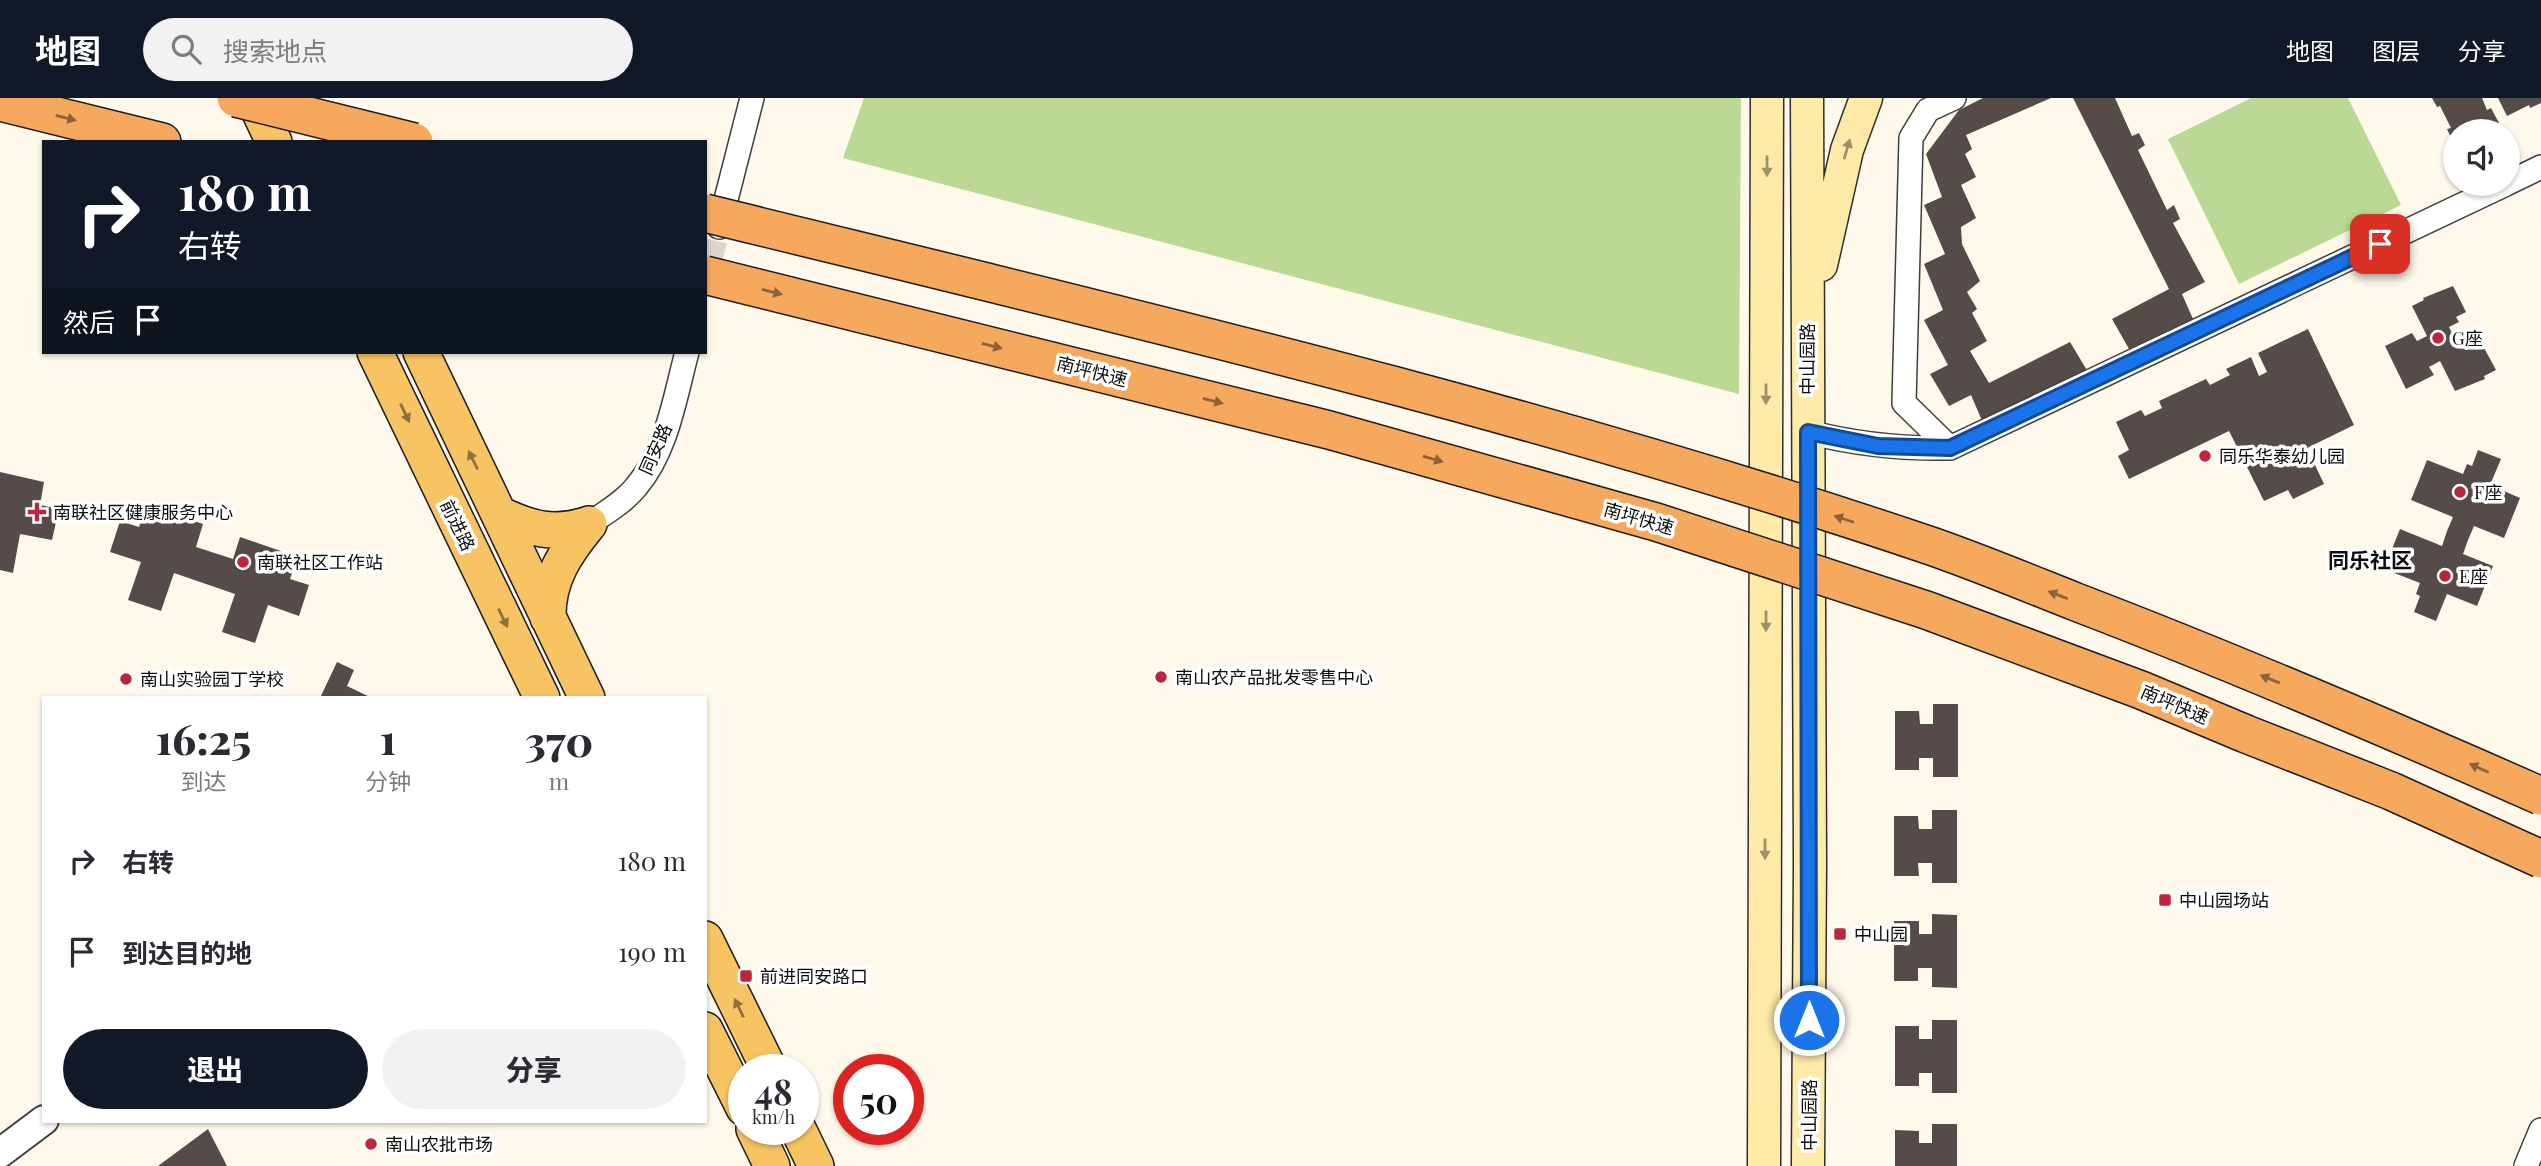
<!DOCTYPE html>
<html lang="zh">
<head>
<meta charset="utf-8">
<style>
	body { margin:0; font-family:"Playfair Display","Noto Sans SC",serif; background:#f2f2f3; color:#2b2b33; height:100vh; display:flex; flex-direction:column; font-size:26px; white-space:nowrap }
	* { box-sizing:border-box; margin:0 }
	p { font-size:23px; color:#7c7c81 }
	.icon { flex:none; width:38px; height:38px; fill:none; stroke:currentColor; stroke-width:2; stroke-linecap:round; stroke-linejoin:round }
	.map { position:relative; flex:1; overflow:hidden }
	.details { position:absolute; left:42px; top:598px; width:665px; height:427px; display:flex; flex-direction:column; background:#fff; border-radius:0px; box-shadow:0 2px 5px #0004 }
	.details>* { flex:none }
	.guide { position:absolute; left:42px; top:42px; width:665px; height:214px; border-radius:0px; box-shadow:0 2px 5px #0004; background:#111827; color:#fff; overflow:hidden }
	.tools { position:absolute; left:2443px; top:21px; display:grid; gap:14px }
	.tools a { display:grid; place-items:center; width:77px; height:77px; border-radius:50%; background:#fff; box-shadow:0 2px 5px #0004; font-size:35px }
	.speed { position:absolute; left:728px; top:956px; display:flex; gap:14px; font-size:35px; font-weight:700; text-align:center }
	.speed>* { display:grid; place-content:center; width:91px; height:91px; border-radius:50%; background:#fff; box-shadow:0 2px 5px #0004; line-height:1 }
	.speed small { font-size:18px; font-weight:400 }
	.speed .limit { border:10px solid #d22; background:#fff; color:#111 }
	.pin { position:absolute; display:grid; place-items:center; width:60px; height:60px; color:#fff; margin:-30px; border-radius:14px; box-shadow:0 4px 10px #0006 }
	.me { position:absolute; width:77px; margin:-38px; rotate:0deg; stroke-linejoin:round; filter:drop-shadow(0 0 5px #0008) }
	.turn { display:flex; align-items:center; gap:24px; height:147px; padding:0 21px; font-size:32px }
	.turn .icon { width:91px; height:91px; stroke-width:2.5 }
	.turn b { display:block; font-size:49px; line-height:60px }
	.then { display:flex; align-items:center; height:66px; padding:0 21px; background:#0003; gap:14px; font-size:26px }
	.eta { display:flex; justify-content:space-evenly; align-items:center; height:119px; text-align:center }
	.eta b { font-size:42px; font-weight:800; line-height:49px }
	.button { display:flex; gap:14px; margin-top:auto; padding:14px 21px }
	.button a { flex:1; height:80px; border-radius:42px; background:#111827; color:#fff; font-size:28px; font-weight:800; line-height:80px; text-align:center }
	.button a+a { background:#f2f2f3; color:#2b2b33 }
	ul { padding:0; list-style:none }
	li { display:flex; align-items:center; gap:21px; height:91px; padding:0 21px }
	li div { flex:1 }
	li b { display:block; font-size:26px }
	li em { font-style:normal }
	header { display:flex; align-items:center; gap:42px; box-sizing:border-box; height:98px; padding:0 35px; background:#111827; color:#fff }
	header strong { font-size:33px }
	nav { display:flex; gap:38px; margin-inline-start:auto; font-size:24px }
	.search { width:490px; height:63px; background:#f2f2f3; display:flex; align-items:center; gap:18px; box-sizing:border-box; padding:0 24px; border-radius:38px; color:#7c7c81; font-size:26px }
	.map>svg:first-child { display:block }
	.forest { fill:#bbd995 }
	.building { fill:#554c49 }
	.lines { fill:none; stroke-linecap:round; stroke-linejoin:round }
	.minor-tunnel { stroke:#dbd5ca; stroke-width:23; stroke-dasharray:23 11; stroke-linecap:butt }
	.minor-casing { stroke:#3f3f3f; stroke-width:26 }
	.tertiary-casing { stroke:#3f3f3f; stroke-width:32 }
	.secondary-casing { stroke:#2e2e2e; stroke-width:35 }
	.primary-casing { stroke:#1d1d1d; stroke-width:38 }
	.trunk-casing { stroke:#1d1d1d; stroke-width:40 }
	.minor { stroke:#fff; stroke-width:23 }
	.tertiary { stroke:#fff; stroke-width:28 }
	.secondary { stroke:#ffeba7; stroke-width:32 }
	.primary { stroke:#f8c362; stroke-width:35 }
	.trunk { stroke:#f6a85c; stroke-width:37 }
	.trunk-bridge-casing { stroke:#1d1d1d; stroke-width:40; stroke-linecap:butt }
	.trunk-bridge { stroke:#f6a85c; stroke-width:37 }
	.oneway { fill:#8d6238 }
	.oneway2 { fill:#9e9269 }
	.oneway3 { fill:#8e713b }
	.route-casing { stroke:#114b97; stroke-width:18 }
	.route { stroke:#1a73e8; stroke-width:12 }
	.poi-dot { fill:#bb253d; stroke:#fff; stroke-width:2.5 }
	.labels { text-anchor:middle; dominant-baseline:central; stroke-width:7; stroke-linejoin:round; paint-order:stroke }
	.poi-label { font-size:18px; fill:#0c0c0c; stroke:#fff; text-anchor:start }
	.street-label { font-size:18px; fill:#0c0c0c; stroke:#fff }
	.quarter-label { font-size:21px; font-weight:bold; fill:#0c0c0c; stroke:#fff }
</style>
</head>
<body>
<header>
<strong>地图</strong>
<div class="search"><svg class="icon" aria-label="search" viewBox="0 0 24 24"><circle cx="10" cy="10" r="6"/><path d="M15 15l6 6"/></svg>搜索地点</div>
<nav><a>地图</a><a>图层</a><a>分享</a></nav>
</header>
<div class="map">
<svg width="2541" height="1068" viewBox="0 0 2541 1068">
	<rect width="100%" height="100%" fill="#fff9eb"/>
	<!-- forest -->
	<path class="forest" d="M864 0H1741L1739 296 843 60Z
		M2251 0H2348L2401 107 2239 186 2168 41Z"/>
	<!-- building -->
	<path class="building" d="M1983 0H2051L1966 37 1972 51 1965 56 1976 79 1961 87 1976 120 1961 129 1962 146 1980 183 1967 194 1977 211 1972 215 1987 243 1970 253 1989 285 2070 244 2088 274 1983 325 1971 297 1949 308 1930 276 1948 267 1924 222 1943 212 1924 166 1945 156 1924 107 1942 99 1926 56 1959 12Z
		M2073 0H2115L2132 38 2139 35 2145 47 2138 52 2167 112 2174 107 2180 121 2173 125 2205 184 2182 196 2193 221 2129 251 2112 221 2169 191Z
		M2432 0H2482L2487 12 2491 10 2499 25 2491 29 2493 33H2455V48L2447 31 2451 30 2440 8 2437 9Z
		M2498 0H2541V5L2530 10 2529 7 2507 18Z
		M2453 188 2466 214 2456 219 2459 224 2449 229 2460 251 2470 246 2472 251 2482 246 2496 272 2484 278 2485 281 2455 293 2440 263 2429 269 2434 277 2406 291 2385 248 2412 235 2417 243 2427 238 2412 208 2424 202 2423 200Z
		M2308 231 2354 327 2307 350 2324 386 2293 401 2288 392 2264 403 2229 333 2129 381 2118 358 2129 352 2116 324 2141 312 2145 318 2162 310 2159 303 2206 281 2210 287 2230 277 2226 271 2251 259 2259 278 2267 274 2258 255Z
		M2478 352 2501 361 2490 387 2520 400 2504 440 2474 428 2468 442 2463 456 2493 468 2477 508 2447 496 2436 523 2414 514 2420 498 2416 496 2420 485 2384 471 2400 431 2442 448 2447 433 2453 419 2411 402 2427 362 2463 376 2467 366 2472 368Z
		M0 374 44 384 40 407 59 411 52 442 20 436 13 475 0 472Z
		M146 407 203 426 196 449 233 461 240 439 298 459 290 481 309 487 299 518 268 507 255 545 222 534 235 496 174 475 161 513 128 502 141 464 110 454 120 423 139 429Z
		M337 564 354 572 347 588 372 600H320Z
		M1933 606H1958V679H1933V660H1919V672H1895V613H1919L1920 626H1933Z
		M1932 712H1957V785H1932V765H1918L1919 778H1894V718H1918L1919 731H1932Z
		M1932 816 1957 817V890L1932 889V870H1918V883H1894V823H1919V836H1932Z
		M1932 922H1957V995H1932V975H1919V988H1895V928H1919V941H1932Z
		M1932 1026H1957V1068H1895V1032L1919 1033V1045H1932Z
		M208 1031 227 1068H158Z"/>
	<g class="lines">
		<!-- minor-tunnel -->
		<path class="minor-tunnel" d="M710 165 717 136"/>
		<defs>
			<path id="minor" d="M2508 85 2541 69
				M719 129 752 0
				M1808 334C1855 346 1901 351 1950 350L2506 86
				M1950 350 1904 305 1911 40 1928 12 1954 0
				M589 426C605 415 624 404 636 389 667 353 675 299 687 254
				M2526 1068 2541 1032"/>
			<path id="tertiary" d="M0 1055 44 1022"/>
			<path id="secondary" d="M1807 0 1810 765 1808 1068
				M1821 167 1847 52 1866 0
				M1764 1068 1767 0"/>
			<path id="primary" d="M253 0 274 44
				M375 254 542 600
				M421 254 587 600
				M499 416C531 431 554 438 589 426
				M548 520C547 481 566 454 589 426
				M705 841 769 971
				M705 932 744 1010
				M754 1031 772 1068
				M798 1031 816 1068"/>
			<path id="trunk" d="M0 4 162 44"/>
		</defs>
		<!-- minor casing -->
		<use href="#minor" class="minor-casing"/>
		<!-- tertiary casing -->
		<use href="#tertiary" class="tertiary-casing"/>
		<!-- secondary casing -->
		<use href="#secondary" class="secondary-casing"/>
		<!-- primary casing -->
		<use href="#primary" class="primary-casing"/>
		<!-- trunk casing -->
		<use href="#trunk" class="trunk-casing"/>
		<!-- minor -->
		<use href="#minor" class="minor"/>
		<!-- tertiary -->
		<use href="#tertiary" class="tertiary"/>
		<!-- secondary -->
		<use href="#secondary" class="secondary"/>
		<!-- primary -->
		<use href="#primary" class="primary"/>
		<!-- trunk -->
		<use href="#trunk" class="trunk"/>
		<defs>
			<path id="trunk-bridge" d="M236 0 414 44
				M705 115C1116 216 1530 312 1931 448 1980 465 2028 485 2076 504 2233 564 2387 630 2541 698
				M705 177 1329 332 1656 424 1926 512 2141 592 2246 636 2391 693 2541 761"/>
		</defs>
		<!-- trunk-bridge casing -->
		<use href="#trunk-bridge" class="trunk-bridge-casing"/>
		<!-- trunk-bridge -->
		<use href="#trunk-bridge" class="trunk-bridge"/>
	</g>
	<!-- one-way arrows -->
	<defs><path id="oneway-solid" d="M-6-.8H1V-3.2L6.5 0L1 3.2V.8H-6Z" transform="scale(1.75)"/></defs>
	<g class="oneway">
		<use href="#oneway-solid" transform="translate(66 20) rotate(14)"/>
		<use href="#oneway-solid" transform="translate(772 194) rotate(14)"/>
		<use href="#oneway-solid" transform="translate(992 248) rotate(14)"/>
		<use href="#oneway-solid" transform="translate(1213 303) rotate(14)"/>
		<use href="#oneway-solid" transform="translate(1433 361) rotate(16)"/>
		<use href="#oneway-solid" transform="translate(1844 421) rotate(-162)"/>
		<use href="#oneway-solid" transform="translate(2058 497) rotate(-159)"/>
		<use href="#oneway-solid" transform="translate(2270 581) rotate(-158)"/>
		<use href="#oneway-solid" transform="translate(2479 670) rotate(-156)"/>
	</g>
	<g class="oneway2">
		<use href="#oneway-solid" transform="translate(1847 51) rotate(-74)"/>
		<use href="#oneway-solid" transform="translate(1767 68) rotate(90)"/>
		<use href="#oneway-solid" transform="translate(1766 296) rotate(90)"/>
		<use href="#oneway-solid" transform="translate(1766 523) rotate(90)"/>
		<use href="#oneway-solid" transform="translate(1765 751) rotate(90)"/>
	</g>
	<g class="oneway3">
		<use href="#oneway-solid" transform="translate(405 315) rotate(64)"/>
		<use href="#oneway-solid" transform="translate(473 362) rotate(-116)"/>
		<use href="#oneway-solid" transform="translate(503 520) rotate(64)"/>
		<use href="#oneway-solid" transform="translate(739 910) rotate(-116)"/>
	</g>
	<g class="lines">
		<defs>
			<path id="route" d="M1809 922 1808 334 1878 348 1950 350 2380 146"/>
		</defs>
		<!-- route casing -->
		<use href="#route" class="route-casing"/>
		<!-- route -->
		<use href="#route" class="route"/>
	</g>
	<!-- markers -->
	<g class="poi-dot">
		<circle cx="2438" cy="240" r="7"/>
		<circle cx="2205" cy="358" r="7"/>
		<circle cx="2460" cy="394" r="7"/>
		<path d="M33.5 403.5h7v7h7v7h-7v7h-7v-7h-7v-7h7z"/>
		<circle cx="243" cy="464" r="7"/>
		<circle cx="2445" cy="478" r="7"/>
		<circle cx="1161" cy="579" r="7"/>
		<circle cx="126" cy="581" r="7"/>
		<rect x="2158" y="795" width="14" height="14" rx="3.5"/>
		<rect x="1833" y="829" width="14" height="14" rx="3.5"/>
		<rect x="739" y="871" width="14" height="14" rx="3.5"/>
		<circle cx="371" cy="1046" r="7"/>
	</g>
	<g class="labels">
		<!-- poi labels -->
		<g class="poi-label">
			<text x="2452" y="240">G座</text>
			<text x="2219" y="358">同乐华泰幼儿园</text>
			<text x="2474" y="394">F座</text>
			<text x="53" y="414">南联社区健康服务中心</text>
			<text x="257" y="464">南联社区工作站</text>
			<text x="2459" y="478">E座</text>
			<text x="1175" y="579">南山农产品批发零售中心</text>
			<text x="140" y="581">南山实验园丁学校</text>
			<text x="2179" y="802">中山园场站</text>
			<text x="1854" y="836">中山园</text>
			<text x="760" y="878">前进同安路口</text>
			<text x="385" y="1046">南山农批市场</text>
		</g>
		<!-- street labels -->
		<g class="street-label">
			<text transform="translate(1807 261) rotate(-90)">中山园路</text>
			<text transform="translate(1092 273) rotate(14)">南坪快速</text>
			<text transform="translate(655 351) rotate(-66)">同安路</text>
			<text transform="translate(1639 420) rotate(16)">南坪快速</text>
			<text transform="translate(458 427) rotate(64)">前进路</text>
			<text transform="translate(2175 606) rotate(23)">南坪快速</text>
			<text transform="translate(1809 1017) rotate(-90)">中山园路</text>
		</g>
		<!-- quarter labels -->
		<g class="quarter-label">
			<text x="2370" y="461">同乐社区</text>
		</g>
	</g>
</svg>
<div class="tools">
<a><svg class="icon" aria-label="sound" viewBox="0 0 24 24"><path d="M4 9h4l5-4v14l-5-4H4zM17 9q2 3 0 6"/></svg></a>
</div>
<div class="speed"><div>48<small>km/h</small></div><div class="limit">50</div></div>
<div class="pin" style="left:2380px;top:146px;background:#d93025"><svg class="icon" aria-label="arrive" viewBox="0 0 24 24"><path d="M6 21V4h12l-3 4 3 4H6"/></svg></div>
<svg class="me" style="left:1809px;top:922px" viewBox="-20 -20 40 40"><circle r="17" fill="#1a73e8" stroke="#fff" stroke-width="3"/><path d="M0-11L8 9 0 5-8 9z" fill="#fff"/></svg>
<div class="guide">
<div class="turn"><svg class="icon" aria-label="right" viewBox="0 0 24 24"><path d="M7 20v-9h11M14 6l5 5-5 5"/></svg><div><b>180 m</b>右转</div></div>
<div class="then">然后<svg class="icon" aria-label="arrive" viewBox="0 0 24 24"><path d="M6 21V4h12l-3 4 3 4H6"/></svg></div>
</div>
<section class="details">
<div class="eta">
<div><b>16:25</b><p>到达</p></div>
<div><b>1</b><p>分钟</p></div>
<div><b>370</b><p>m</p></div>
</div>
<ul>
<li><svg class="icon" aria-label="right" viewBox="0 0 24 24"><path d="M7 20v-9h11M14 6l5 5-5 5"/></svg><div><b>右转</b></div><em>180 m</em></li>
<li><svg class="icon" aria-label="arrive" viewBox="0 0 24 24"><path d="M6 21V4h12l-3 4 3 4H6"/></svg><div><b>到达目的地</b></div><em>190 m</em></li>
</ul>
<div class="button"><a>退出</a><a>分享</a></div>
</section>
</div>
</body>
</html>
